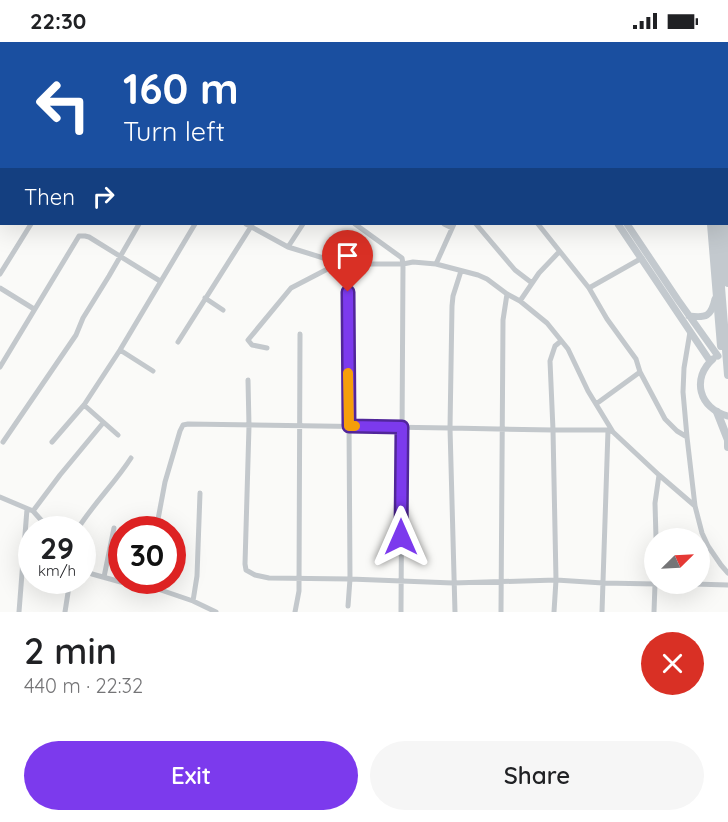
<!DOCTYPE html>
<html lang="en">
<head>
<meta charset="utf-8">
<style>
	body { margin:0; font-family:Quicksand,sans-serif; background:#f6f6f6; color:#202124; height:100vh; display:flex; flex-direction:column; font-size:22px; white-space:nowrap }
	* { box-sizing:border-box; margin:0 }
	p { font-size:20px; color:#757577 }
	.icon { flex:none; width:33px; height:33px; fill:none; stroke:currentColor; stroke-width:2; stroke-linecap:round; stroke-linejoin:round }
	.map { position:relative; height:570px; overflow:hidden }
	.drawer { display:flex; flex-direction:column; background:#fff; flex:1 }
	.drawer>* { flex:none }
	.guide { position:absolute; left:0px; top:0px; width:729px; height:183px; box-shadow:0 6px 24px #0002; background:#1a4fa0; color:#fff; overflow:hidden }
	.needle { width:39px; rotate:66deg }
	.controls { position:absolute; left:644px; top:486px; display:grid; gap:12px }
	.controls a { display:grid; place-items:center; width:66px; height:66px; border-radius:50%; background:#fff; box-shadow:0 6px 24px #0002; font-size:30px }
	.speed { position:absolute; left:18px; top:474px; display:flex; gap:12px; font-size:30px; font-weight:700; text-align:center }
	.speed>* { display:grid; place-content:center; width:78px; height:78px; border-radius:50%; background:#fff; box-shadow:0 6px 24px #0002; line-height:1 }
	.speed small { font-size:15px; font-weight:400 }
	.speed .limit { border:9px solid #d22; background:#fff; color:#111 }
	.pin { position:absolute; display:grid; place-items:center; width:51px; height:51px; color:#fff; margin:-62px -26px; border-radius:50% 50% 50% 0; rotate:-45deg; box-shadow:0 0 6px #0007 }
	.pin .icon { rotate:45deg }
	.me { position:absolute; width:66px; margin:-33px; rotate:0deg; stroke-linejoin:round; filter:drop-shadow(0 0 4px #0008) }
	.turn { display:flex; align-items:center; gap:21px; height:126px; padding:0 24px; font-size:27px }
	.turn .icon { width:78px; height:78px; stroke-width:2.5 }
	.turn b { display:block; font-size:42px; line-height:51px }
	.then { display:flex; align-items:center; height:57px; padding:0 24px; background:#0003; gap:12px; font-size:22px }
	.round { display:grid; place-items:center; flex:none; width:63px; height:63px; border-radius:32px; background:#f6f6f6 }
	.overview { display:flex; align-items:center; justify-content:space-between; height:102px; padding:0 24px }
	h1 { font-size:36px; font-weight:600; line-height:45px }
	.action { display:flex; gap:12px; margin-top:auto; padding:12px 24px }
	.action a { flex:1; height:69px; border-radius:36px; background:#7c3aed; color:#fff; font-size:24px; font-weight:600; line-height:69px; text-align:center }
	.action a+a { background:#f6f6f6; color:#202124 }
	.status { display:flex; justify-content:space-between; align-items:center; height:42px; padding:0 30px; background:#fff; direction:ltr }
	.status svg { height:16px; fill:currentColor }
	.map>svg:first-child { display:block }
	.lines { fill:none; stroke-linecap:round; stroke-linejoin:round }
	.minor { stroke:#c3c8cc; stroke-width:5 }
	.major { stroke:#c3c9ce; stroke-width:7 }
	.highway { stroke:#c3c9ce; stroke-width:8 }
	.route-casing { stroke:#51269a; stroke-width:15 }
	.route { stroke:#7c3aed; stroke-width:10 }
	.slow { stroke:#f59e0b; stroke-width:10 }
</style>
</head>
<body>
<div class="status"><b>22:30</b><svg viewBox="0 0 49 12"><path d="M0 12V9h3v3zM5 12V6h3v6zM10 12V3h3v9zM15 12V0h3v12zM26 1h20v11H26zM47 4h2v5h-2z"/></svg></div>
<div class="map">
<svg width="728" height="570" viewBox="0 0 728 570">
	<rect width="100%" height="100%" fill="#fafaf8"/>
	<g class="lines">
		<!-- minor -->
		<path class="minor" d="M7 0 9 2
			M209 0 210 2
			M309 0 310 2
			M370 0 371 2
			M586 0 588 2
			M31 2 32 0
			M98 2 99 0
			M167 2 169 0
			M376 2 378 0
			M624 2 627 0
			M0 55 2 57
			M0 108 2 106
			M0 143 2 141
			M246 182 288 205 330 218 348 222H403L413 220 436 222 478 233 487 237 507 252 520 259 547 281 568 307 588 349 613 390 659 433 695 464 702 491 708 504 721 523 728 531
			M355 182 402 216 403 222 401 570
			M444 182 452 186
			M476 182 515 228 532 241
			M538 182 589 246 607 277 636 317 640 330 665 377 677 389 687 395 695 464
			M288 205 303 182
			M436 222 454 182
			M0 232 31 182
			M0 246 34 267
			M589 246 642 216
			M205 256 223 268
			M520 259 539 231 559 210
			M178 300 252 183
			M267 306 252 303 248 298 291 246 341 220
			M120 308 153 329
			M0 325 79 194H85L89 195 160 239
			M248 338 249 384 245 522 246 528 255 533 269 536 350 537 453 541 556 538 603 541 656 542
			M596 362 640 330
			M84 363 118 393
			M687 395 683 350 684 326 690 290
			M3 400 76 293 83 276 109 234 139 182
			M52 400 84 363 120 308 195 182
			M0 455 33 469 50 488
			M33 469 60 433 103 381
			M77 488C93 462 115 441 131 416
			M156 488 165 440 180 389 183 383 188 382 450 386 553 388H608L613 390
			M656 496 655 461 659 433
			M82 527 92 532 128 542 149 544 193 559 216 570
			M104 535 114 486
			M694 542 728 543
			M193 559 197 534 200 451
			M348 564 350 537 348 222
			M19 570 27 467
			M65 570 70 538
			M295 570 299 549 300 292
			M455 570 450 386 452 264 453 254 461 229
			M501 570 503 278 507 252
			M554 570 556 538 553 388 550 319 555 304 561 299
			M602 570 608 388
			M654 570 655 542"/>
		<!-- major -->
		<path class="major" d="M494 0 495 2
			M505 0 506 2
			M618 182 710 319
			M627 182 678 258 718 314
			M689 274C706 276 711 275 715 257
			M713 317C691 336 699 367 728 374"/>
		<!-- highway -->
		<path class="highway" d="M699 0 700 2
			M708 0V2
			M728 171V173
			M711 182 721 304
			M716 182 728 333
			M724 182 728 241
			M717 370 728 398V405"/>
	</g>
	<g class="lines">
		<defs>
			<path id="route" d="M348 250 349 384 402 385 401 495"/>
		</defs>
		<!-- route casing -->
		<use href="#route" class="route-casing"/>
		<!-- route -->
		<use href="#route" class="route"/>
		<!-- slow -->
		<path class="slow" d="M348 331 349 384H355"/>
	</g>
</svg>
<div class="controls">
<a><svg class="needle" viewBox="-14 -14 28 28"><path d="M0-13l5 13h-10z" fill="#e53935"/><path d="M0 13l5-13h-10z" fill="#757577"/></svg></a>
</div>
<div class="speed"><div>29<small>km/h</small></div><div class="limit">30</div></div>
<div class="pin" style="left:348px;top:250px;background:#d93025"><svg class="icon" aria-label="arrive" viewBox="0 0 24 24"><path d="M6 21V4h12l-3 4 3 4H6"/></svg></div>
<svg class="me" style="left:401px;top:495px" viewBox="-20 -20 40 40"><path d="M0-17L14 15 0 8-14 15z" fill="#7c3aed" stroke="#fff" stroke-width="4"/></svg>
<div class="guide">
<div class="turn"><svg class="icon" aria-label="left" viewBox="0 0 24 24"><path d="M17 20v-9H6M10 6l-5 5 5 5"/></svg><div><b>160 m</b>Turn left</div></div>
<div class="then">Then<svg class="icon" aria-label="right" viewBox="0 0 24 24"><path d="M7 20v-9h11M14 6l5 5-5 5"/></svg></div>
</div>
</div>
<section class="drawer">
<div class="overview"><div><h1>2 min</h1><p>440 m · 22:32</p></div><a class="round" style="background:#d93025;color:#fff"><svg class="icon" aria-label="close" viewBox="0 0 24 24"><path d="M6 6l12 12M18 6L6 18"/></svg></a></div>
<div class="action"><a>Exit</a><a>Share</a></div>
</section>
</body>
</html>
